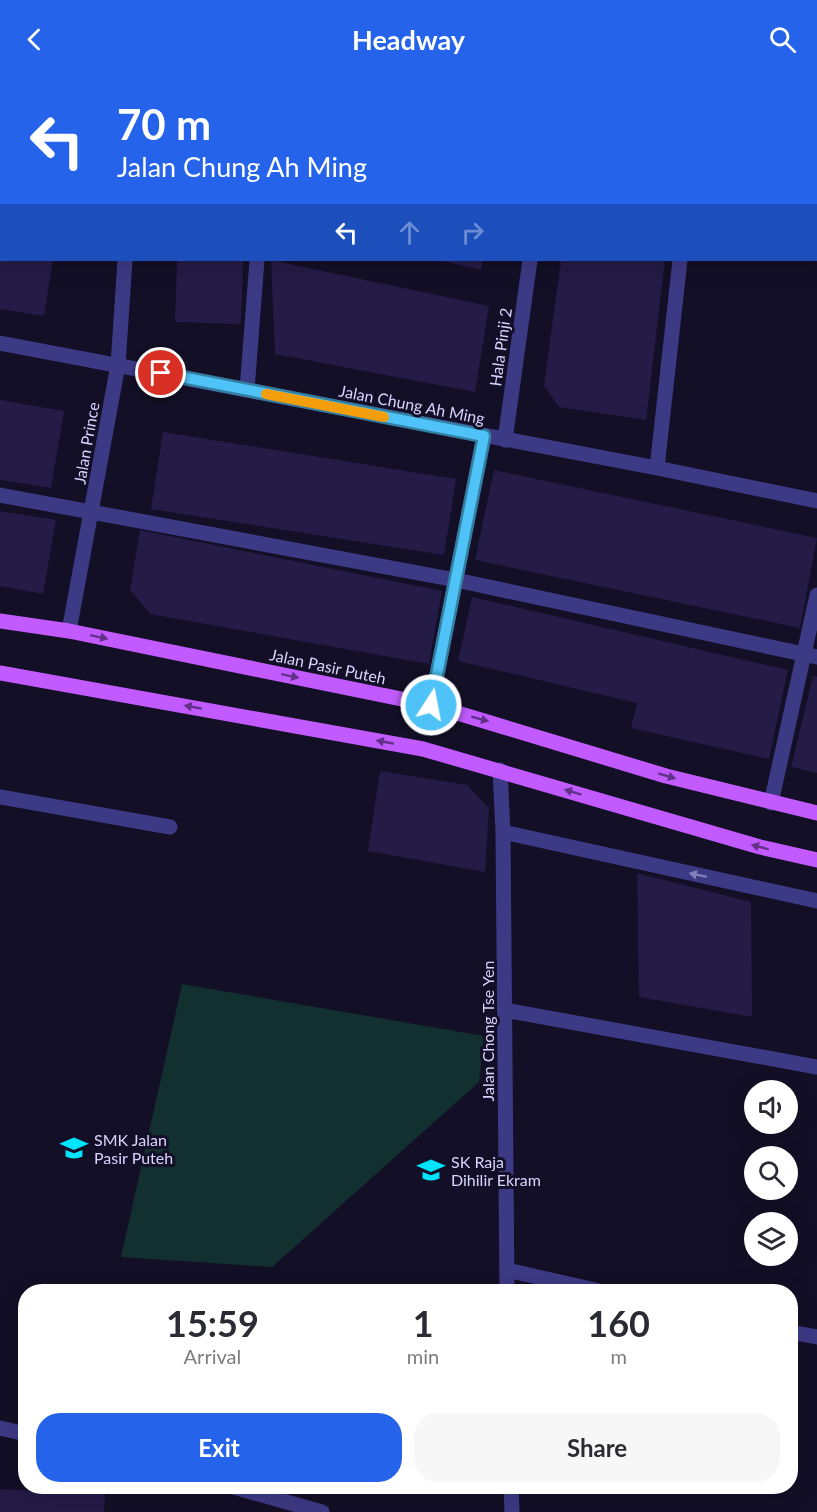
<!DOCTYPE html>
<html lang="en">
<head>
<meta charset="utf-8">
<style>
	body { margin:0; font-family:Lato,sans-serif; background:#f7f7f7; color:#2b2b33; height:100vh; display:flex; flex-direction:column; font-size:22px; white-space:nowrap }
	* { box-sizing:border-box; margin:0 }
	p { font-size:20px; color:#7c7c81 }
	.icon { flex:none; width:33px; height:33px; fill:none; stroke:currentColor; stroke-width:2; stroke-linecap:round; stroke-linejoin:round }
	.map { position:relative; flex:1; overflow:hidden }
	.side { position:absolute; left:18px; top:1206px; width:780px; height:210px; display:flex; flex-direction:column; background:#fff; border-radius:24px; box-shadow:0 6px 24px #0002 }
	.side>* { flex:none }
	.banner { position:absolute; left:0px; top:0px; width:818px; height:183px; box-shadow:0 6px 24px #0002; background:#2563eb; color:#fff; overflow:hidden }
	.fabs { position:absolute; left:744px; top:1002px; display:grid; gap:12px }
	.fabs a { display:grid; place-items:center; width:54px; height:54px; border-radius:50%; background:#fff; box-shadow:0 6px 24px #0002; font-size:30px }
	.pin { position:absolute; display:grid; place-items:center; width:51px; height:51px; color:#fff; margin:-26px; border:3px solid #fff; border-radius:50%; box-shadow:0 2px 6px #0007 }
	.me { position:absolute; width:66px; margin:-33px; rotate:11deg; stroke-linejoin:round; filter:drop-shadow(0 0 4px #0008) }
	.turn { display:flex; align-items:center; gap:21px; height:126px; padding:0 18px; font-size:27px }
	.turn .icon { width:78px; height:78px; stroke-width:2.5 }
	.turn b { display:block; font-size:42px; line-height:51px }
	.lanes { display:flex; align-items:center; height:57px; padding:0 18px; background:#0003; justify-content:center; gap:30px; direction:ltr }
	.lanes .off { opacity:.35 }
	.eta { display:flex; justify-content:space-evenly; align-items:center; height:102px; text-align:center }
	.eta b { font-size:36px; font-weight:700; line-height:42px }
	.action { display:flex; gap:12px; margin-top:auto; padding:12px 18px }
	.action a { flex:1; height:69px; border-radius:24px; background:#2563eb; color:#fff; font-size:24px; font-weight:700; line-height:69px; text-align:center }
	.action a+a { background:#f7f7f7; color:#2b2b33 }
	header { display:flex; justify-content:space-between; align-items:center; height:78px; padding:0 18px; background:#2563eb; color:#fff; font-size:27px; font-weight:700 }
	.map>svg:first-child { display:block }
	.green { fill:#12302f }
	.building { fill:#241b47 }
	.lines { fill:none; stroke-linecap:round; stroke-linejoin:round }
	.minor { stroke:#3d3a85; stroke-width:15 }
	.major { stroke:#c25bff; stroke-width:15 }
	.oneway { fill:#623188 }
	.oneway2 { fill:#837fbc }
	.route-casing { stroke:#337fa1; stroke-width:15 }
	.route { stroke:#4fc3f7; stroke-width:10 }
	.slow { stroke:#f59e0b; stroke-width:10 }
	.labels { text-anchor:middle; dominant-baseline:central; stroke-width:6; stroke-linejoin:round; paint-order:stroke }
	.street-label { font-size:16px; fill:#d9d4ff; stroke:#130f26 }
	.poi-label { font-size:16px; fill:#d9d4ff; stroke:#130f26; text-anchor:start }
</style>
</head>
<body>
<header><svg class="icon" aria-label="back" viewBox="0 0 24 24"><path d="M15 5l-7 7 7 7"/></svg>Headway<svg class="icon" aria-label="search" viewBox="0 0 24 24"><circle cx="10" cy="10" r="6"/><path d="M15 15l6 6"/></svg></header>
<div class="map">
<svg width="817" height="1434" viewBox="0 0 817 1434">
	<rect width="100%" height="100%" fill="#130f26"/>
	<!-- green -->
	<path class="green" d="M182 906 484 958 479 1004 272 1189 121 1179Z"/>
	<!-- building -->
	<path class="building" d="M0 182H53L44 238 0 231Z
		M177 182H243L241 246 175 244Z
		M271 182 489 228 475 314 275 276Z
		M439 182H483L481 192Z
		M561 182H665L646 342 559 329 544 308Z
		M0 322 64 333 51 410 0 402Z
		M163 354 456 401 444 477 151 431Z
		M494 392 817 460 800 550 475 482Z
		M0 433 56 442 43 516 0 508Z
		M140 452 442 513 429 586 150 536 130 512Z
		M472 519 788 592 769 681 631 650 637 625 458 583Z
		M813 598 817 599V695L791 689Z
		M380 693 467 707 489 730 485 794 368 773Z
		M637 795 751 824 752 939 639 919Z
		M0 1411 105 1416 104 1434H0Z"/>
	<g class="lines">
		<!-- minor -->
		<path class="minor" d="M767 0 780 2
			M137 2V0
			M272 2V0
			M556 2V0
			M700 2V0
			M816 5 817 6
			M0 265 657 390 817 423
			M247 312 257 182
			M505 362 530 182
			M657 390 680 182
			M0 417 456 502 817 579
			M69 553 118 287 125 182
			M431 627 484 358
			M500 692 503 754 507 1214
			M0 719 170 749
			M771 725 817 517
			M503 754 817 823
			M505 932 817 989
			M507 1192 604 1214
			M790 1254 817 1259
			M0 1350 26 1356
			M230 1408 322 1434
			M511 1408 512 1434"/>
		<!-- major -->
		<path class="major" d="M0 543 69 553 431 627 666 698 817 735
			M0 595 423 671 760 769 817 782"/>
	</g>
	<!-- one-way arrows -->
	<defs><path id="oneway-solid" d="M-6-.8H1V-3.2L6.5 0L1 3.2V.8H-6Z" transform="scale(1.5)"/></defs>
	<g class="oneway">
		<use href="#oneway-solid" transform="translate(99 559) rotate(12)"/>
		<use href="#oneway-solid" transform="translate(290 598) rotate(12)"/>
		<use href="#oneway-solid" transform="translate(193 629) rotate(-170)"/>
		<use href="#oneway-solid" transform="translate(480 641) rotate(15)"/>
		<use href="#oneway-solid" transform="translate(385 664) rotate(-170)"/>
		<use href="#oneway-solid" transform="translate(667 698) rotate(16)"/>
		<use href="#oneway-solid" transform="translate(573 714) rotate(-163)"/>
		<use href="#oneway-solid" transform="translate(760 769) rotate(-165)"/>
	</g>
	<use class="oneway2" href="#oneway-solid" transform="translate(698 797) rotate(-168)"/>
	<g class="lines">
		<defs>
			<path id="route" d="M161 295 484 358 431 627"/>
		</defs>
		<!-- route casing -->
		<use href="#route" class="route-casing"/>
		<!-- route -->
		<use href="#route" class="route"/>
		<!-- slow -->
		<path class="slow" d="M266 316 384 339"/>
	</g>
	<!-- icons -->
	<defs>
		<symbol id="school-bare" viewBox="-9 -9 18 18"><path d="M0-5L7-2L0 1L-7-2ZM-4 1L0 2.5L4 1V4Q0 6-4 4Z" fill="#00e5ff" stroke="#130f26" stroke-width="2.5" paint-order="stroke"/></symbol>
	</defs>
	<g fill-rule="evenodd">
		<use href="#school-bare" x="55" y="1051" width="38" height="38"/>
		<use href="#school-bare" x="412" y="1073" width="38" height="38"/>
	</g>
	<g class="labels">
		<!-- street labels -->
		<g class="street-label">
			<text transform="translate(500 269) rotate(-82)">Hala Pinji 2</text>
			<text transform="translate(412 326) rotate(11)">Jalan Chung Ah Ming</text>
			<text transform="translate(86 365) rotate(-80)">Jalan Prince</text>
			<text transform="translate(328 588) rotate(12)">Jalan Pasir Puteh</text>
			<text transform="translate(487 953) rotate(-90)">Jalan Chong Tse Yen</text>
		</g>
		<!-- poi labels -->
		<g class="poi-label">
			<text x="94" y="1061">SMK Jalan<tspan x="94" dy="18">Pasir Puteh</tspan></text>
			<text x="451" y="1083">SK Raja<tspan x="451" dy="18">Dihilir Ekram</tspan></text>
		</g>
	</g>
</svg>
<div class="fabs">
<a><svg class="icon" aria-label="sound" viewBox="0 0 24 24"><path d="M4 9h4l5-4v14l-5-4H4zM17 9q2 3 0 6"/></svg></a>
<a><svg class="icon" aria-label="search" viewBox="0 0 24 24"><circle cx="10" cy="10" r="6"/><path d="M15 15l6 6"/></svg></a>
<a><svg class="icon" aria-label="layers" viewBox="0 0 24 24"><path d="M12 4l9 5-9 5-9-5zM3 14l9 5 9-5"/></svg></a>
</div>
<div class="pin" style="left:161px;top:295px;background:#d93025"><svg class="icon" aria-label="arrive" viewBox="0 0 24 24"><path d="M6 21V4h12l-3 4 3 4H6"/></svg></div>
<svg class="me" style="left:431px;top:627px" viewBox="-20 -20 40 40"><circle r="17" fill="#4fc3f7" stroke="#fff" stroke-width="3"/><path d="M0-11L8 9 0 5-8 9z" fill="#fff"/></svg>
<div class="banner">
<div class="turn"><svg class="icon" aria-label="left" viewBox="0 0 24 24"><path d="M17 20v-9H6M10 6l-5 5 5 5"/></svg><div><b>70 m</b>Jalan Chung Ah Ming</div></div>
<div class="lanes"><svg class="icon" aria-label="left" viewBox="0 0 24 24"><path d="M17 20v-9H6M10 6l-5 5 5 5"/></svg><svg class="icon off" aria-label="ahead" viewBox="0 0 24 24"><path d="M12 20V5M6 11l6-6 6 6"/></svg><svg class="icon off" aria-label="right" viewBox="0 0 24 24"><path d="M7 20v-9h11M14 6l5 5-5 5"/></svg></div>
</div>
<section class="side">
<div class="eta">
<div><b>15:59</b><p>Arrival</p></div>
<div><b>1</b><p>min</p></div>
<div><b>160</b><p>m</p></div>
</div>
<div class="action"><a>Exit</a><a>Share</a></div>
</section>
</div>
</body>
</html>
